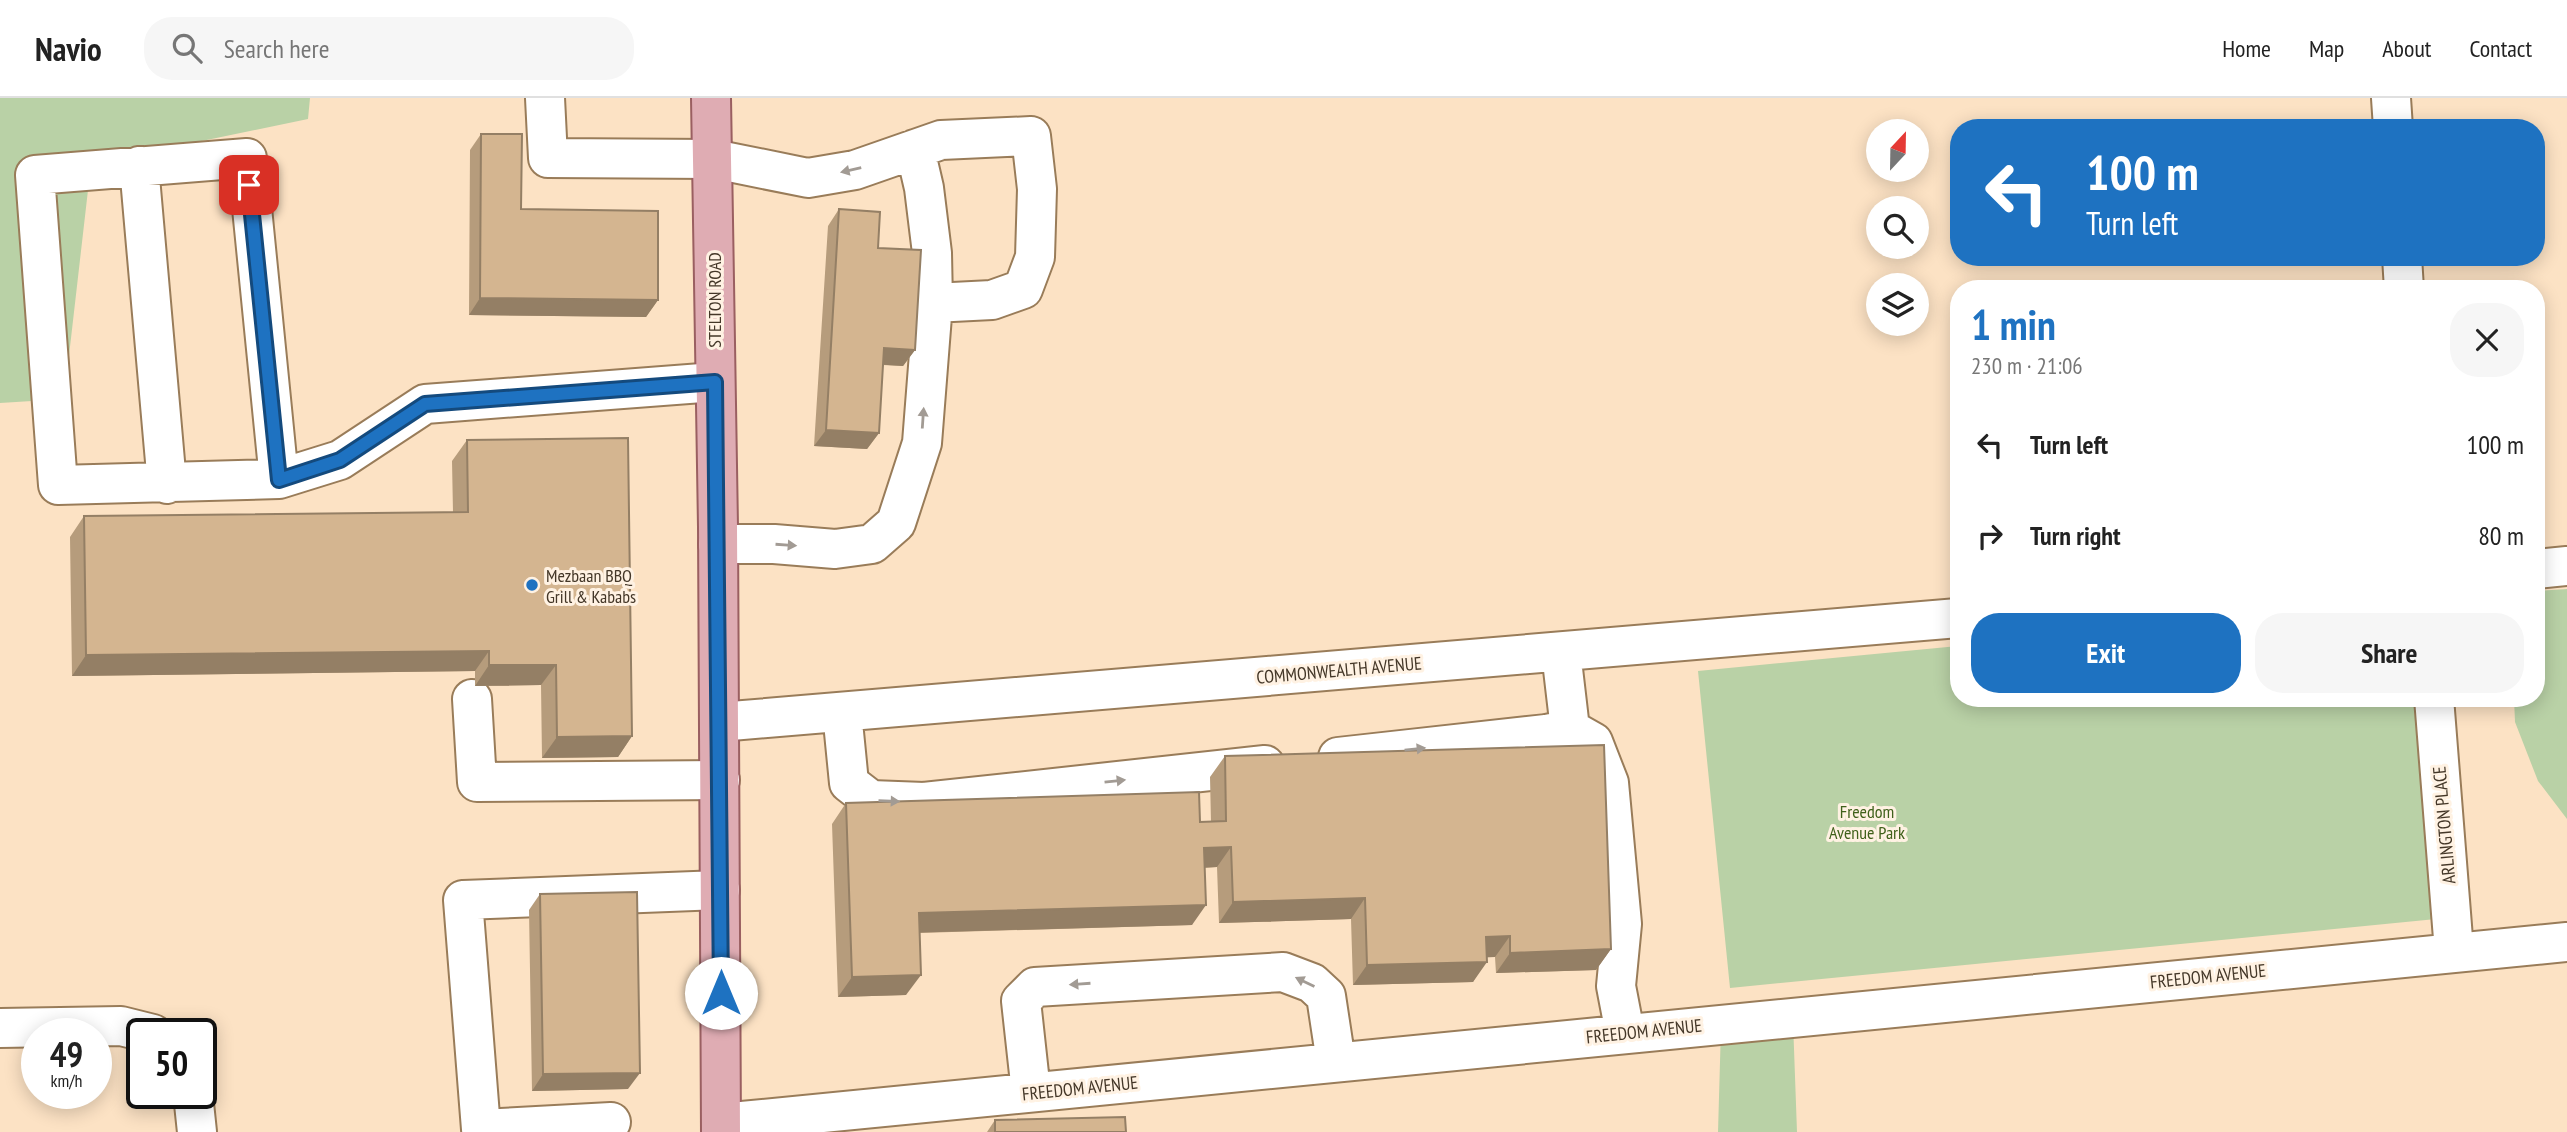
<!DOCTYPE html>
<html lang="en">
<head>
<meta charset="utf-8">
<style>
	body { margin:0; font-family:"PT Sans Narrow",sans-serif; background:#f6f6f6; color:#222; height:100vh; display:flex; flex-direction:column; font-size:26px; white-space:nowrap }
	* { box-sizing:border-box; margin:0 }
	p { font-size:23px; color:#767676 }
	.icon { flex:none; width:38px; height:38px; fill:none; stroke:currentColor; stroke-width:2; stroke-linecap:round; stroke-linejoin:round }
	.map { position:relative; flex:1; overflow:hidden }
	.panel { position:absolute; left:1950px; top:182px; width:595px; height:427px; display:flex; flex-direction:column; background:#fff; border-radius:28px; box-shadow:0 4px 18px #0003 }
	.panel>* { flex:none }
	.banner { position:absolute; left:1950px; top:21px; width:595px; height:147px; border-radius:28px; box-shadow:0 4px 18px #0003; background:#1e72c1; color:#fff; overflow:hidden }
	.needle { width:46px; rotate:22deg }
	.controls { position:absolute; left:1866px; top:21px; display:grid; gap:14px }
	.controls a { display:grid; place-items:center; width:63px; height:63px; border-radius:50%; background:#fff; box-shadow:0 4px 18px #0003; font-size:35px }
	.speed { position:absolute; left:21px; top:920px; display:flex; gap:14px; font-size:35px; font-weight:700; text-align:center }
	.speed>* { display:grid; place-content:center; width:91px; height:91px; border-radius:50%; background:#fff; box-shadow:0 4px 18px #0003; line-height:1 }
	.speed small { font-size:18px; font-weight:400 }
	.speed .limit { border:4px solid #111; border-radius:10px; background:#fff; color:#111 }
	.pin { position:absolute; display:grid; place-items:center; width:60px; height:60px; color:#fff; margin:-30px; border-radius:14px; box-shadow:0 4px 10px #0006 }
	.me { position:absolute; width:77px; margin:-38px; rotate:0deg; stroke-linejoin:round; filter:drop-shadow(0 0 5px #0008) }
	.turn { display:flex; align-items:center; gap:24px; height:147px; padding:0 21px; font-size:32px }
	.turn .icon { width:91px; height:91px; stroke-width:2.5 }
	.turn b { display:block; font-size:49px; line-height:60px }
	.round { display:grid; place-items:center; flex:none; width:74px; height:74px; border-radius:28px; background:#f6f6f6 }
	.overview { display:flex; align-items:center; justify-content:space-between; height:119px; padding:0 21px }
	h1 { font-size:42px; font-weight:700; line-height:52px; color:#1e72c1 }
	.cta { display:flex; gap:14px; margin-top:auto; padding:14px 21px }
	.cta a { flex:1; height:80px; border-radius:28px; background:#1e72c1; color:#fff; font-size:28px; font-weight:700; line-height:80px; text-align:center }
	.cta a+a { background:#f6f6f6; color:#222 }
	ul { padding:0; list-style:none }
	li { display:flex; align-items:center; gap:21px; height:91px; padding:0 21px }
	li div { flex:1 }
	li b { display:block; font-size:26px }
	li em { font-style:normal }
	header { display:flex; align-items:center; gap:42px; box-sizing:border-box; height:98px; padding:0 35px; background:#fff; border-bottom:2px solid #e0e0e0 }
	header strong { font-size:33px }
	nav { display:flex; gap:38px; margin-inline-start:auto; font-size:24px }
	.search { width:490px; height:63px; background:#f6f6f6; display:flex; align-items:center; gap:18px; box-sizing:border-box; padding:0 24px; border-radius:28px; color:#767676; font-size:26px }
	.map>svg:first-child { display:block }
	.green { fill:#b9d1a6 }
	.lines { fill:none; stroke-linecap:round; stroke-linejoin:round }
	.minor-casing { stroke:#997c59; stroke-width:42 }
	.major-casing { stroke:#9a5f61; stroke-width:42 }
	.minor { stroke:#fff; stroke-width:38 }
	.major { stroke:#dfacb3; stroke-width:38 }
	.wall { fill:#b69c7c }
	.shaded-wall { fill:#947f65 }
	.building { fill:#d4b590; stroke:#947f65; stroke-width:2 }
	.oneway { fill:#a29b94 }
	.route-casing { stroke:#144a7d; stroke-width:18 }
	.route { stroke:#1e72c1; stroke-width:12 }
	.poi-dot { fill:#1e72c1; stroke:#fff2e3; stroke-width:2.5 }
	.labels { text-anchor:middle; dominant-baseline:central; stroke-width:6; stroke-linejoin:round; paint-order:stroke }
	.street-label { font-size:18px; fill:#443728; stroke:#fff2e3 }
	.poi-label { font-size:18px; fill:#443728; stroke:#fff2e3; text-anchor:start }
	.park-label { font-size:18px; fill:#40611b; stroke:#fff2e3 }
</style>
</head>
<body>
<header>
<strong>Navio</strong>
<div class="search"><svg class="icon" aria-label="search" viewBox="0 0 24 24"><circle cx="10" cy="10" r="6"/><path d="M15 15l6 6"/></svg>Search here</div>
<nav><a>Home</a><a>Map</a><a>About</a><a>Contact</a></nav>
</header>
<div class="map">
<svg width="2567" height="1034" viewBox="0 0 2567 1034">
	<rect width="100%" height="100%" fill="#fce2c4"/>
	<!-- green -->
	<path class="green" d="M0 0H310L308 21 91 66 64 301 0 305Z
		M2567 491V721L2538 683 2515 624 2514 600H2536V493Z
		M1958 548V600H2413L2436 821 1730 890 1698 573Z
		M1793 923 1797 1034H1718L1721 929Z"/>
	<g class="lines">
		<defs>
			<path id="minor" d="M545 0 548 60 714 61 808 80 855 72 941 42 1031 38 1037 91 1035 159 1023 191 992 202 933 205
				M2391 0 2393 30
				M139 68 167 386
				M2402 159 2404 191
				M279 381 247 60 35 77 58 387 279 381 340 362 425 306 715 284
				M718 446H774L835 451 872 446 896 425 922 345 933 205 932 155 924 90 915 51
				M2536 471 2567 468
				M1561 554 1570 631
				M2434 600 2454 853
				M472 601 477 684 720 682
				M842 614 849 685 871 702 924 704 1265 667
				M719 624 1958 520
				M1338 659 1546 636 1570 631 1593 644 1609 685 1622 826 1616 888 1625 935
				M0 930 121 928 153 936
				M1031 994 1021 903 1035 889 1283 874 1312 885 1326 898 1336 964
				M193 996 197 1034
				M611 1024 481 1031 463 802 720 792
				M721 1025 2567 844"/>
			<path id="major" d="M711 0 718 429 721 1034"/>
		</defs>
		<!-- minor casing -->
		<use href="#minor" class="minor-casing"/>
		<!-- major casing -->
		<use href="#major" class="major-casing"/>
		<!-- minor -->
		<use href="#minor" class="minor"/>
		<!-- major -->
		<use href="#major" class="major"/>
	</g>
	<!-- wall -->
	<path class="wall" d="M481 36 521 111 658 202 646 219 469 217 470 52Z
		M839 111 878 150 915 252 903 268 883 267 879 335 867 351 814 348 828 128Z
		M467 342 632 638 618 659 542 660 541 587 475 588V573L72 578 70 439 84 418 453 414 452 363Z
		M1225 658 1611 851 1596 872 1496 875 1495 859H1487L1473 884 1353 887 1351 821 1219 825 1217 769 1205 770 1192 827 919 835 906 897 838 899 832 726 846 705 1200 724H1211L1210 679Z
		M540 796 628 991 532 993 529 812Z
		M995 1022 1126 1034H987Z"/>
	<!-- shaded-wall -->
	<path class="shaded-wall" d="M480 200 658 202 646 219 469 217Z
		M884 250 915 252 903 268 872 266Z
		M826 332 879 335 867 351 814 348Z
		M489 553 475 573 72 578 86 557Z
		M489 567H556L541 587 475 588Z
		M632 638 618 659 542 660 557 639Z
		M1231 749 1217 769 1190 770 1204 750Z
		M1365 800 1351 821 1219 825 1233 804Z
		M1206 807 1192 827 904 835 919 815Z
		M1510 838 1495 859 1472 860 1486 839Z
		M1611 851 1596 872 1496 875 1510 855Z
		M1487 864 1473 884 1353 887 1367 867Z
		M921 877 906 897 838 899 852 879Z
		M640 975 628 991 532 993 543 976Z"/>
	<!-- building -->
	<path class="building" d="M481 36H522L521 111 658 113V202L480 200Z
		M839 111 880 114 878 150 921 152 915 252 884 250 879 335 826 332Z
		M628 340 632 638 557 639 556 567H489V553L86 557 84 418 468 414 467 342Z
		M1604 647 1611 851 1510 855V838L1486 839 1487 864 1367 867 1365 800 1233 804 1231 749 1204 750 1206 807 919 815 921 877 852 879 846 705 1199 694 1200 724 1226 723 1225 658Z
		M637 794 640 975 543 976 540 796Z
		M1125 1019 1126 1034H995V1022Z"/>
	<!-- one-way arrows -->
	<defs><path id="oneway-solid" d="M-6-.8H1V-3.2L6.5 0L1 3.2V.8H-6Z" transform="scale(1.75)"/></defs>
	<g class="oneway">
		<use href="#oneway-solid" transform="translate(851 72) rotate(167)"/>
		<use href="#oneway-solid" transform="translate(923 320) rotate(-86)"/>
		<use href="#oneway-solid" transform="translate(786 447) rotate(4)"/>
		<use href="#oneway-solid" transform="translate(1415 651) rotate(-6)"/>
		<use href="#oneway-solid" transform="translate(1115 683) rotate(-6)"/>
		<use href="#oneway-solid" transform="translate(889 703) rotate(2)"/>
		<use href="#oneway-solid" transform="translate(1305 884) rotate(-154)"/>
		<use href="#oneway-solid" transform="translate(1080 886) rotate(176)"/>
	</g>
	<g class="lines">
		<defs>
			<path id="route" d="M249 87 279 382 340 362 425 306 715 284 721 895"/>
		</defs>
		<!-- route casing -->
		<use href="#route" class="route-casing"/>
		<!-- route -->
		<use href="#route" class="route"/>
	</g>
	<!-- markers -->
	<circle class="poi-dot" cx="532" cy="487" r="7"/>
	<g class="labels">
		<!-- street labels -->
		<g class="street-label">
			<text transform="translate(714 202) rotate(-90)">STELTON ROAD</text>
			<text transform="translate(1339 572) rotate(-5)">COMMONWEALTH AVENUE</text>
			<text transform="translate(2444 727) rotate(-95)">ARLINGTON PLACE</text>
			<text transform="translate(2208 878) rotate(-6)">FREEDOM AVENUE</text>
			<text transform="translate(1644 933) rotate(-6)">FREEDOM AVENUE</text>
			<text transform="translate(1080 990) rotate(-6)">FREEDOM AVENUE</text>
		</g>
		<!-- poi labels -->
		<g class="poi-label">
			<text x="546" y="477">Mezbaan BBQ<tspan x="546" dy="21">Grill &amp; Kababs</tspan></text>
		</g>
		<!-- park labels -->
		<g class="park-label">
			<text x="1867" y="713">Freedom<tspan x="1867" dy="21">Avenue Park</tspan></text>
		</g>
	</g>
</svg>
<div class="controls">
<a><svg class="needle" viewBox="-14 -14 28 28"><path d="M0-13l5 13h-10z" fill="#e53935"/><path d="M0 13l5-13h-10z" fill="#767676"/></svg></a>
<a><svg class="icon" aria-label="search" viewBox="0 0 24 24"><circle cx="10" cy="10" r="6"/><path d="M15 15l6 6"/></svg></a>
<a><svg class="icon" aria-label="layers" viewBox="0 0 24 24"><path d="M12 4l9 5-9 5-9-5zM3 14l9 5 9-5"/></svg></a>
</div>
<div class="speed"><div>49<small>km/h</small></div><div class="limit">50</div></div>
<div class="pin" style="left:249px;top:87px;background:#d93025"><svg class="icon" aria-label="arrive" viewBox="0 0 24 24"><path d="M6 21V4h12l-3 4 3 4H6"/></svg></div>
<svg class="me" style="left:721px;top:895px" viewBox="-20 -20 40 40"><circle r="19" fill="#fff"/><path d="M0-13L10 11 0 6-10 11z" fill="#1e72c1"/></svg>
<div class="banner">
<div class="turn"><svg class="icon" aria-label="left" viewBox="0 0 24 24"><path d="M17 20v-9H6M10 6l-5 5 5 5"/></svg><div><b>100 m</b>Turn left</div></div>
</div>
<section class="panel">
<div class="overview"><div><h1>1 min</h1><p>230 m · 21:06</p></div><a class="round"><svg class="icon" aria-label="close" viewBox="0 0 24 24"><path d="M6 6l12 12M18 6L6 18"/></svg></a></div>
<ul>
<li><svg class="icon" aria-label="left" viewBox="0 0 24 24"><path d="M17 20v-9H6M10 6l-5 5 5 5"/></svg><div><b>Turn left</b></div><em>100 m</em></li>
<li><svg class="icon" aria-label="right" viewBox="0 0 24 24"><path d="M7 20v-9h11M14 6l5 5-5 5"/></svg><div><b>Turn right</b></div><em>80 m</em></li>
</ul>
<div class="cta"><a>Exit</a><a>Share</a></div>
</section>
</div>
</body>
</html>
